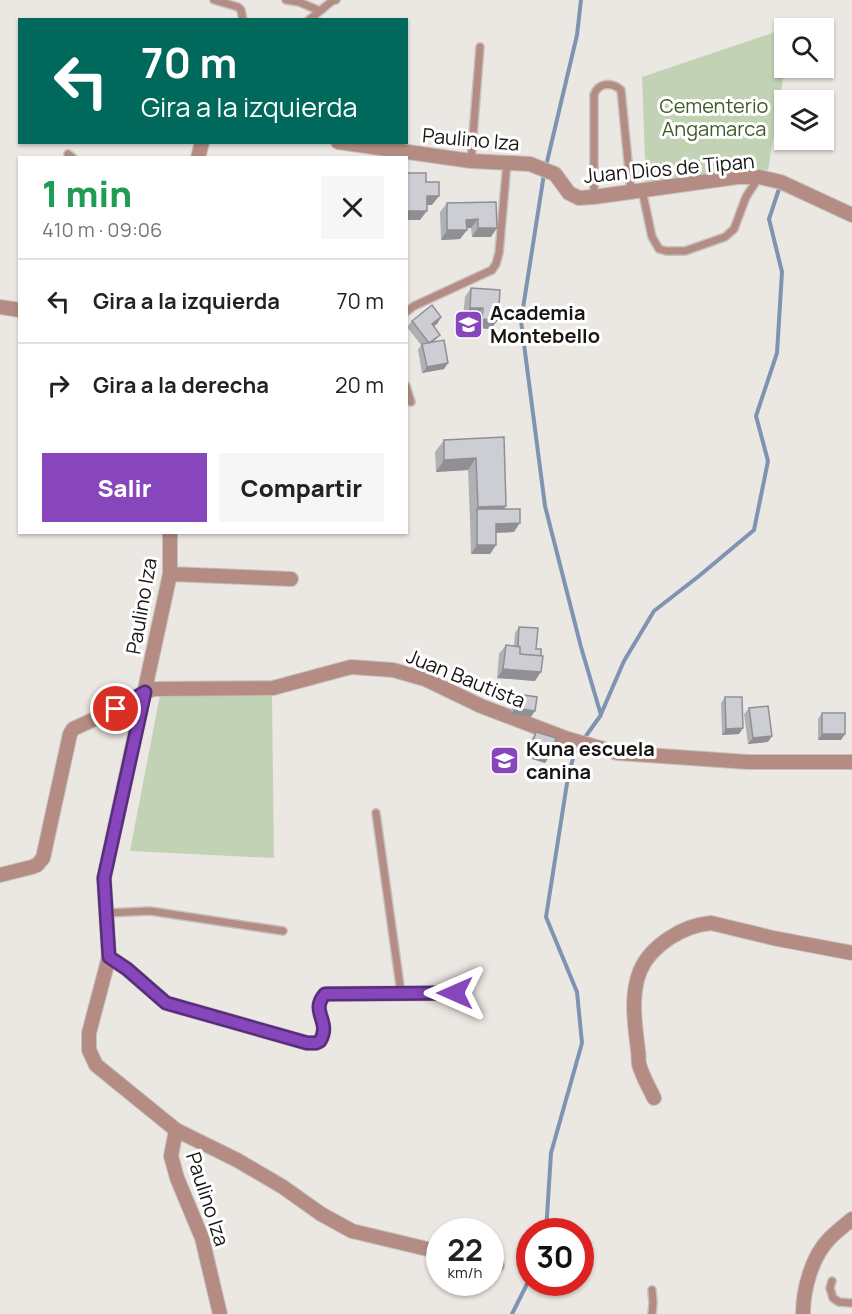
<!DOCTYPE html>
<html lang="es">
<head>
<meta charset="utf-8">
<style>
	body { margin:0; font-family:Manrope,sans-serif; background:#f6f6f6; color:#222; height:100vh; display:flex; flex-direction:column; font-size:22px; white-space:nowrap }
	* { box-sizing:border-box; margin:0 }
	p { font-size:20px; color:#767676 }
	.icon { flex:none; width:33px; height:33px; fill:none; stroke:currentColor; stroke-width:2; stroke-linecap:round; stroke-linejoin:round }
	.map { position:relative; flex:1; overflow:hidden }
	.drawer { position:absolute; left:18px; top:156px; width:390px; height:378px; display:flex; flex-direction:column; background:#fff; border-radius:0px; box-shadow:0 2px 4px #0004 }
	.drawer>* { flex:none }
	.hud { position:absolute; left:18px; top:18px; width:390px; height:126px; border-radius:0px; box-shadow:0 2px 4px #0004; background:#00695c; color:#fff; overflow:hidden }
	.fabs { position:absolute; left:774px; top:18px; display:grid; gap:12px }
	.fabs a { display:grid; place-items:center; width:60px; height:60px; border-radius:0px; background:#fff; box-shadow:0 2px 4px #0004; font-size:30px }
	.speed { position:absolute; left:426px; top:1218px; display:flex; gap:12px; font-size:30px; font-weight:700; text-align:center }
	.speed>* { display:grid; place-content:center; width:78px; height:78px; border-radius:50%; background:#fff; box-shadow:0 2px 4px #0004; line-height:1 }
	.speed small { font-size:15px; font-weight:400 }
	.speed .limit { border:9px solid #d22; background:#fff; color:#111 }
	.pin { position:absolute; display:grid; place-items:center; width:51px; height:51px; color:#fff; margin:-26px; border:3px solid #fff; border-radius:50%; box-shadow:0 2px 6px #0007 }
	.me { position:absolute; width:66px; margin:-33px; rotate:270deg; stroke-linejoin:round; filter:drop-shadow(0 0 4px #0008) }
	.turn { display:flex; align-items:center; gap:21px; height:126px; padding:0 24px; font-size:27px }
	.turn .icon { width:78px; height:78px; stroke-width:2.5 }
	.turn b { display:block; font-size:42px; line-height:51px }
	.round { display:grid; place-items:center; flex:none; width:63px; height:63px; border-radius:0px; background:#f6f6f6 }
	.head { display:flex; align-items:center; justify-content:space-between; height:102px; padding:0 24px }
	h1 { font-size:36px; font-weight:800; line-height:45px; color:#1e9e55 }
	.button { display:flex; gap:12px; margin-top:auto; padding:12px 24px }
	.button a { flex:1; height:69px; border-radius:0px; background:#8746bb; color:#fff; font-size:24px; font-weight:800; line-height:69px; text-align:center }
	.button a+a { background:#f6f6f6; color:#222 }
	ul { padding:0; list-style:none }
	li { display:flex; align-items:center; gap:18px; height:84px; padding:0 24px; border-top:2px solid #e0e0e0 }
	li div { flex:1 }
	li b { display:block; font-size:22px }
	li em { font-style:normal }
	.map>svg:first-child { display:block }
	.green { fill:#c2d3b5 }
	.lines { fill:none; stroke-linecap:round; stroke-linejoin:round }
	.stream { stroke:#7f93b3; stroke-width:4 }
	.lane-casing { stroke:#c5c1bd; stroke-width:10 }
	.street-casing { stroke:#c5c1bd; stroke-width:16 }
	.lane { stroke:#b48c83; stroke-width:7 }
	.street { stroke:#b48c83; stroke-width:14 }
	.wall { fill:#b0b1b5 }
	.shaded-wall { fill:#909094 }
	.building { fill:#cdced3; stroke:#909094; stroke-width:1.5 }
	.route-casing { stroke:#582e7a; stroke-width:15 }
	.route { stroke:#8746bb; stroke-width:10 }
	.labels { text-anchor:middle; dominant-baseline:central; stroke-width:6; stroke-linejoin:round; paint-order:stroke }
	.park-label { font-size:20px; fill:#415b27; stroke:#fff }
	.street-label { font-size:20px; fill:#181615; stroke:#fff }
	.poi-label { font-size:20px; font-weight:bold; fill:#181615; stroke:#fff; text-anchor:start }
</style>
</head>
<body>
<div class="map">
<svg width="852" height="1314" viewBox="0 0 852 1314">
	<rect width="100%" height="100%" fill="#ebe7e2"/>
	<!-- green -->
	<path class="green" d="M784 29 785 68 768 170 646 185 642 77Z
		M160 695 272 696 274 858 130 851Z"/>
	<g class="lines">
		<!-- stream -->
		<path class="stream" d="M546 166 577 35 581 0
			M544 174 521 321 545 506 581 647 601 715 575 751 568 777 546 917 577 992 582 1043 551 1153 546 1232
			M601 714 624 661 654 611 699 576 754 530 768 461 756 416 777 353 782 272 769 219 780 186
			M512 1314 530 1278"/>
		<defs>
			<path id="lane" d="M214 0 238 7 241 10 243 20
				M286 0 299 2 320 11
				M309 20 332 1 336 0
				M68 154 73 158
				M471 161 480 47
				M642 190 652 237 659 249 666 251H685L725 237 734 229 746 197 759 177
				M594 197V95C598 82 612 82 621 90L631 192
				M406 312 414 306 492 270 496 264 499 253 507 163
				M406 386 411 402
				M376 813 401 993
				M106 913 150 911 283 931
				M832 1281 830 1288 833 1298 839 1302 852 1303
				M652 1314 653 1303 652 1290"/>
			<path id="street" d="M338 142 471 161 530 164 555 174 569 193 579 198 594 197 737 177H759L781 182 852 215
				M198 158 202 142
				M0 307 20 310
				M170 532V574L104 878 109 957 89 1033V1050L96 1065 176 1130 171 1156 177 1178 202 1238 220 1314
				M170 574 291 579
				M0 875 32 867 37 865 43 858 70 734 73 729 116 709 145 692 154 689 273 688 351 667 393 670 425 679 481 706 568 739 618 753 748 762H852
				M109 957 127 969 166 1003 307 1043H316L320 1041C332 1021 309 1012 325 994L455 993
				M654 1098C649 1087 642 1076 639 1064 638 1059 639 1054 638 1050 635 1025 630 996 640 971 651 945 684 925 711 923L773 938 852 953
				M176 1130 237 1160 283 1187 321 1214 352 1231 440 1252
				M490 1264 497 1265
				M803 1314C803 1289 812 1256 830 1238 837 1231 845 1225 852 1219"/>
		</defs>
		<!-- lane casing -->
		<use href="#lane" class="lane-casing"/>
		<!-- street casing -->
		<use href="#street" class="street-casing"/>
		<!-- lane -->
		<use href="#lane" class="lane"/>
		<!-- street -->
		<use href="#street" class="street"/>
	</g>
	<!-- wall -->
	<path class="wall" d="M496 202 491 237H472L471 228H467V230L460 239 441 240 440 212 447 203Z
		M471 288 500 290 491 329 475 328 476 317H463L465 297Z
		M441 317 437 324 434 326 440 335 434 342 448 363 444 369 422 373 418 350 421 345 407 327 412 321Z
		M504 437V509L514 532 496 533V545L490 554H471L470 519 468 470 436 472 435 452 444 440Z
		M519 627 536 649 535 681 497 678 499 654 506 645 514 646 515 633Z
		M517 694 531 717 511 714 513 700Z
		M725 697 743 728 739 734 722 735 721 703Z
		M749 708 768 742 748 744 744 714Z
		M822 713 845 734 841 740H818V719Z
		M536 732 549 757 545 763 526 757 532 738Z"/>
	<!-- shaded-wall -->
	<path class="shaded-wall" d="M427 196H439L432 205H420Z
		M406 211H427L420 220H406Z
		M478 219 471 228 460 229 466 220Z
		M478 228H497L491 237H472Z
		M447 230H467L460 239 441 240Z
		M470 308H483L476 317H463Z
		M441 317 437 324 428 330 432 324Z
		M482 319 498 320 491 329 475 328Z
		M448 363 444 369 422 373 427 367Z
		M476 458 468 470 436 472 444 460Z
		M506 506 498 518 477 509 471 518 470 519 478 507Z
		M520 523 514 532 490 533 496 524Z
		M477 545H496L490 554H471Z
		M503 669 541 672 535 681 497 678Z
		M515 708 535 711 531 717 511 714Z
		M743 728 739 734 722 735 726 729Z
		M822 734H845L841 740H818Z
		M772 736 768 742 748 744 753 738Z
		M530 751 549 757 545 763 526 757Z"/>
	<!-- building -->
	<path class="building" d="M406 173H426V182H439V196H427V211H406Z
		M496 202 497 228H478V219L466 220 467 230H447V203Z
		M471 288 500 290 498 320 482 319 483 308H470Z
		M432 305 441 317 432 324 440 335 429 343 412 321Z
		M444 340 448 363 427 367 422 344Z
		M504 437 506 506 478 507 476 458 444 460V440Z
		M477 509H520V523L496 524V545H477Z
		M519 627 538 628 536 649H541V656L520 654V647L518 646Z
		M506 645 520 647V654L543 656 541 672 503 669Z
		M517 694 537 697 535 711 515 708Z
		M725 697H742L743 728 726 729Z
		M768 706 772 736 753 738 749 708Z
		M822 713H845V734H822Z
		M536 732 556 738 549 757 530 751Z"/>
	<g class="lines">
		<defs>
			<path id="route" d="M116 709 145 692 104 878 109 957 127 969 166 1003 307 1043H316L320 1041C332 1021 309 1012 325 994L455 993"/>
		</defs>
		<!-- route casing -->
		<use href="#route" class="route-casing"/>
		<!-- route -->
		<use href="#route" class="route"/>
	</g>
	<!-- icons -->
	<defs>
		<symbol id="school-square" viewBox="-11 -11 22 22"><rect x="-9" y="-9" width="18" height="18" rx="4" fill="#8746bb" stroke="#fff"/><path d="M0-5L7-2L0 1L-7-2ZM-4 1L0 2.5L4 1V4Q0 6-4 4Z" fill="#fff"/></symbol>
	</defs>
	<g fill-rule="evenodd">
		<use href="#school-square" x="452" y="308" width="33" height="33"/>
		<use href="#school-square" x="488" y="744" width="33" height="33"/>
	</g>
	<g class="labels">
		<!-- park labels -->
		<g class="park-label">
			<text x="714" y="105">Cementerio<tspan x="714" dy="23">Angamarca</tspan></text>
		</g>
		<!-- street labels -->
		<g class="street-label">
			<text transform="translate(471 139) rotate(5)">Paulino Iza</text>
			<text transform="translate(669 168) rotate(-5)">Juan Dios de Tipan</text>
			<text transform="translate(141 606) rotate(-80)">Paulino Iza</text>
			<text transform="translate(466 678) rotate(22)">Juan Bautista</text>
			<text transform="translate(208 1199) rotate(72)">Paulino Iza</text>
		</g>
		<!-- poi labels -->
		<g class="poi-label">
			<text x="490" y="312">Academia<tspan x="490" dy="23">Montebello</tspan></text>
			<text x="526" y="748">Kuna escuela<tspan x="526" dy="23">canina</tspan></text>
		</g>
	</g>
</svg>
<div class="fabs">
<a><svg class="icon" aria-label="search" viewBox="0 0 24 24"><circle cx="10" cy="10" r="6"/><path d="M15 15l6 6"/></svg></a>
<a><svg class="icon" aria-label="layers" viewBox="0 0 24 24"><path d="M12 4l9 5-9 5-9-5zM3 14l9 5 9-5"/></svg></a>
</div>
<div class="speed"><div>22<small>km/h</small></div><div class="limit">30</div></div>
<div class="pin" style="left:116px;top:709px;background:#d93025"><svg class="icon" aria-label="arrive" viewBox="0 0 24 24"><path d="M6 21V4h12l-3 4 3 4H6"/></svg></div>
<svg class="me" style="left:455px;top:993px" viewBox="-20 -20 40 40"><path d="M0-17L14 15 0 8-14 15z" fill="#8746bb" stroke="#fff" stroke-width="4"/></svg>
<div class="hud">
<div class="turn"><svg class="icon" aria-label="left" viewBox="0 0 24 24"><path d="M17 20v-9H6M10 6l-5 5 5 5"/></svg><div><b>70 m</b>Gira a la izquierda</div></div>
</div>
<section class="drawer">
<div class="head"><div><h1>1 min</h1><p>410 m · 09:06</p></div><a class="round"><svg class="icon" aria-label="close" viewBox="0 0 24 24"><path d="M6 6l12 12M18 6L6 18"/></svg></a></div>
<ul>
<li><svg class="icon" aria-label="left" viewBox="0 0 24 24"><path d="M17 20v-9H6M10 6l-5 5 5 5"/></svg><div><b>Gira a la izquierda</b></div><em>70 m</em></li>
<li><svg class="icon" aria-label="right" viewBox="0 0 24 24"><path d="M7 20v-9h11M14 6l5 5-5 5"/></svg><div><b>Gira a la derecha</b></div><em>20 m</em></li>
</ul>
<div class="button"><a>Salir</a><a>Compartir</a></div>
</section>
</div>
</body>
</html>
